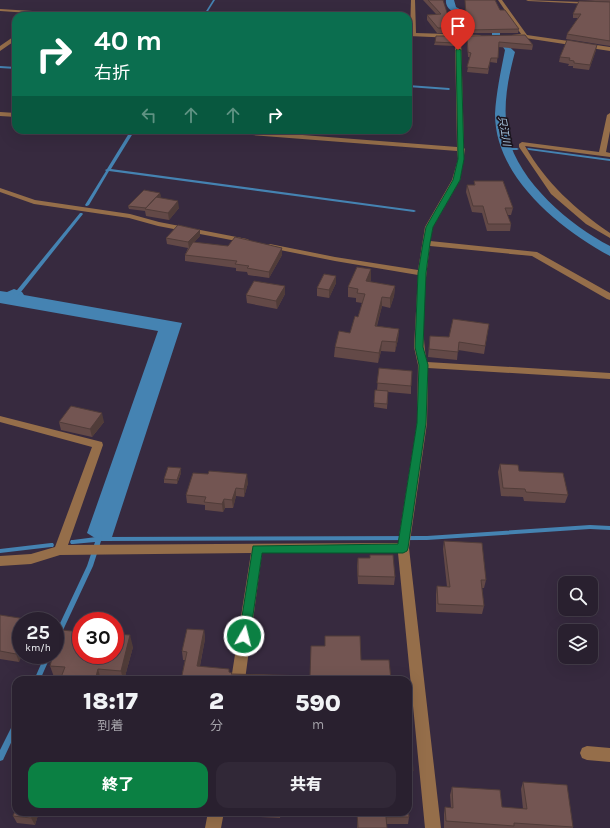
<!DOCTYPE html>
<html lang="ja">
<head>
<meta charset="utf-8">
<style>
	body { margin:0; font-family:Karla,"Noto Sans JP",sans-serif; background:#312837; color:#f1f3f6; height:100vh; display:flex; flex-direction:column; font-size:15px; white-space:nowrap }
	* { box-sizing:border-box; margin:0 }
	p { font-size:13px; color:#a5a3aa }
	.icon { flex:none; width:22px; height:22px; fill:none; stroke:currentColor; stroke-width:2; stroke-linecap:round; stroke-linejoin:round }
	.map { position:relative; flex:1; overflow:hidden }
	.details { position:absolute; left:12px; top:676px; width:400px; height:140px; display:flex; flex-direction:column; background:#29202f; border-radius:12px; box-shadow:0 4px 16px #0002,0 0 0 1px #453e4b }
	.details>* { flex:none }
	.hud { position:absolute; left:12px; top:12px; width:400px; height:122px; border-radius:12px; box-shadow:0 4px 16px #0002,0 0 0 1px #453e4b; background:#0b6e4f; color:#fff; overflow:hidden }
	.buttons { position:absolute; left:558px; top:576px; display:grid; gap:8px }
	.buttons a { display:grid; place-items:center; width:40px; height:40px; border-radius:8px; background:#29202f; box-shadow:0 4px 16px #0002,0 0 0 1px #453e4b; font-size:20px }
	.speed { position:absolute; left:12px; top:612px; display:flex; gap:8px; font-size:20px; font-weight:700; text-align:center }
	.speed>* { display:grid; place-content:center; width:52px; height:52px; border-radius:50%; background:#29202f; box-shadow:0 4px 16px #0002,0 0 0 1px #453e4b; line-height:1 }
	.speed small { font-size:10px; font-weight:400 }
	.speed .limit { border:6px solid #d22; background:#fff; color:#111 }
	.pin { position:absolute; display:grid; place-items:center; width:34px; height:34px; color:#fff; margin:-41px -17px; border-radius:50% 50% 50% 0; rotate:-45deg; box-shadow:0 0 4px #0007 }
	.pin .icon { rotate:45deg }
	.me { position:absolute; width:44px; margin:-22px; rotate:8deg; stroke-linejoin:round; filter:drop-shadow(0 0 3px #0008) }
	.turn { display:flex; align-items:center; gap:14px; height:84px; padding:0 16px; font-size:18px }
	.turn .icon { width:52px; height:52px; stroke-width:2.5 }
	.turn b { display:block; font-size:28px; line-height:34px }
	.lanes { display:flex; align-items:center; height:38px; padding:0 16px; background:#0003; justify-content:center; gap:20px; direction:ltr }
	.lanes .off { opacity:.35 }
	.eta { display:flex; justify-content:space-evenly; align-items:center; height:68px; text-align:center }
	.eta b { font-size:24px; font-weight:800; line-height:28px }
	.action { display:flex; gap:8px; margin-top:auto; padding:8px 16px }
	.action a { flex:1; height:46px; border-radius:12px; background:#0b8043; color:#fff; font-size:16px; font-weight:800; line-height:46px; text-align:center }
	.action a+a { background:#312837; color:#f1f3f6 }
	.map>svg:first-child { display:block }
	.water { fill:#4583b2 }
	.lines { fill:none; stroke-linecap:round; stroke-linejoin:round }
	.stream { fill:#4583b2; fill-rule:evenodd }
	.minor { fill:#956e4a; fill-rule:evenodd }
	.wall { fill:#634947 }
	.shaded-wall { fill:#503c39 }
	.building { fill:#735552; stroke:#503c39 }
	.route { fill:#0b8043; stroke:#07532c }
	.labels { text-anchor:middle; dominant-baseline:central; stroke-width:3.5; stroke-linejoin:round; paint-order:stroke }
	.far-water-label { font-size:10px; font-style:italic; fill:#b5d6f0; stroke:#1b151f }
</style>
</head>
<body>
<div class="map">
<svg width="610" height="828" viewBox="0 0 610 828">
	<rect width="100%" height="100%" fill="#372a3f"/>
	<!-- water -->
	<path class="water" d="M446 0H454L456 7 500 31V38L515 52C508 78 503 104 507 131 515 179 569 225 610 246V256C559 228 495 177 495 114 496 94 501 70 505 50L503 47 492 39V31C489 29 485 25 481 24 472 19 444 14 446 0Z
		M14 289 22 292 24 295 182 323 112 537 95 538 87 533 158 331 0 303V291L7 292Z"/>
	<g class="lines">
		<!-- stream -->
		<path class="stream" d="M213 0H215L205 16H203Z
			M0 66 16 67V69L0 68Z
			M408 85 449 88 450 89 449 90 408 87Z
			M131 130H135L111 169 414 210 416 211 414 212 109 171 89 205 87 206H86L85 205 106 171 105 170 107 169Z
			M506 148H517L519 149 517 150H506Z
			M528 148 610 159V161L529 150 527 149Z
			M80 213H82L83 214 17 297H13V295Z
			M590 525 610 526V530L590 529 427 540 101 541 93 566 57 643 55 644V634L87 566 95 542 73 544H71L70 542 71 540H73L96 537 97 535H101L102 537 427 536Z
			M51 543H53L54 545 53 547H51L0 553V549Z
			M45 655H51L40 680H34Z
			M16 721V732L3 760 0 761V750L14 722Z"/>
		<!-- minor -->
		<path class="minor" d="M411 0H415L416 33 480 35 483 37 480 39 461 38 464 148 465 149 460 180 433 227 430 241 537 252 610 293V300L607 299 532 256 430 246C425 279 420 330 427 362L610 373V379L428 368 427 423 409 548 441 828H425L398 553H262L245 680H231L251 553 60 555 31 564 0 566V556L31 554 55 547 92 447 0 422V416L98 441 102 442 103 445 68 545 398 543 417 423 418 365 414 347 418 275 335 261 270 248 266 246 270 244 335 257 418 270 425 227 452 180 458 159 457 151 214 132 211 130H239L457 147 455 38 408 36V32L410 33Z
			M498 0H502L527 35 610 47V51L525 38 512 37V35L521 34Z
			M526 0 610 3V5L528 1Z
			M0 9 97 15 99 16H73L0 11Z
			M16 35V40L0 51V46Z
			M0 112 16 113V117L0 116Z
			M610 113V131L606 152 610 153V157L525 146C546 183 575 209 610 233V238L586 224 551 194 519 147V144L522 142 599 152 607 115Z
			M0 188 35 200 130 214 159 222 247 239 251 241 247 243 158 226 129 218 34 204 0 192Z
			M587 746 610 748V762L587 760 582 758 580 753 582 748Z
			M208 812H224L221 828H205Z"/>
	</g>
	<!-- wall -->
	<path class="wall" d="M423 0H443L452 28V33H437L427 20V15L436 14Z
		M465 0H495L500 10 519 29 518 33H466Z
		M581 0H610V2L580 0Z
		M610 2V46L566 39 567 34 578 18H573V14Z
		M467 36 533 45 532 50 498 47 497 63 490 62 488 74 467 72 470 57H468L467 40Z
		M435 42 454 43V46L434 45Z
		M596 50 589 70 573 68V66H568L569 64 559 62 560 57Z
		M474 181 513 208 511 215H507L511 224 510 231H487L482 213 472 212 466 192 467 185H474Z
		M161 196 159 198 179 208 169 220 146 216 145 211 129 209 128 206Z
		M200 230V236L194 242 282 255 269 278 248 275 247 272 236 271V268L185 261V255L188 248 167 244 166 238Z
		M336 276V283L329 298 317 296V288Z
		M371 279 370 282 395 286 394 296 390 308 382 306 377 326 399 329 398 339 395 352 381 351 378 363 334 357 335 347 350 333 358 317 362 303 356 302V298L348 297V287Z
		M285 294 277 309 247 303 246 295Z
		M489 324 484 354 458 350 457 360 428 357 430 336 449 337Z
		M379 368 411 386V394L388 392 387 409 374 407 375 390H377Z
		M59 422H104L92 437 61 430Z
		M500 464 519 471 568 495 565 503 524 501 523 497 501 496 498 472Z
		M181 468V473L177 484 164 483V479Z
		M248 483 244 497 236 496 233 508H225L223 512 205 510V505L187 503 186 495Z
		M444 541 486 580 484 588H482L484 606 482 614 436 612V594L437 586 447 587 443 549Z
		M370 555 395 577 394 585 358 584 357 566 358 558H370Z
		M0 615 21 621V655L19 662 0 659Z
		M204 630 205 639 200 666 229 672 232 674 310 676 325 646V636L391 680H181L185 660H183L182 651Z
		M133 647 124 680H60L61 678 54 677 50 666Z
		M408 687 410 711 409 720H408Z
		M408 755 413 771 412 778H408Z
		M523 782 573 827V828H444V814L445 807 451 808 450 795 452 787 502 807 523 809 521 789Z
		M16 812H39L35 825 17 823 13 816Z
		M260 812H281L280 818 260 817Z
		M357 812H408L409 817 408 824H386L387 828H357Z"/>
	<!-- shaded-wall -->
	<path class="shaded-wall" d="M597 45 596 50 589 70 590 65Z
		M160 193 161 196 148 209H146Z
		M178 201 179 208 169 220 168 213Z
		M200 230V236L189 248 188 242Z
		M282 248V255L269 278V272Z
		M371 269V279L366 291V281Z
		M336 276V283L329 298V290Z
		M285 286V294L277 309 276 301Z
		M395 286 394 296 390 308V298Z
		M382 297V306L374 335 375 326Z
		M399 329 398 339 395 352 396 342Z
		M382 341 381 351 378 363 379 353Z
		M102 413 104 422 92 437 90 429Z
		M181 468V473L177 484V480Z
		M247 474 248 483 244 497V489Z
		M236 488V496L233 508 232 500Z
		M224 499 225 508 223 512 222 504Z
		M204 630 205 639 198 675 197 666Z
		M130 635 133 647 124 680H123L121 671Z
		M19 646 21 651V655H22L19 662 16 654Z
		M98 669 101 680H95Z
		M33 812H39L35 825 31 818Z"/>
	<!-- building -->
	<path class="building" d="M428 0H443L452 28H438L427 15 441 14Z
		M465 0H495L500 10H505L519 29 467 30Z
		M579 1 610 2V41L567 34 581 14H573Z
		M525 35 533 45 499 42 498 58H491L488 69 467 67 471 53 468 52 467 36Z
		M436 36H454V43L435 42Z
		M567 40 597 45 590 65 574 63V61L569 60 570 58 560 57Z
		M474 181H503L513 208H505L511 224H488L483 206H473L467 185H475Z
		M144 190 160 193 146 208 128 206Z
		M156 197 178 201 168 213 145 209Z
		M178 225 200 230 188 242 166 238Z
		M235 237 282 248 269 272 247 268 249 266 235 264 237 261 185 255 193 242 228 246Z
		M357 267 371 269 366 281 395 286 390 298 382 297 375 326 399 329 396 342 382 341 379 353 335 347 339 331 350 333 355 316 358 317 365 294 357 293 358 289 348 287Z
		M324 274 336 276 329 290 317 288Z
		M254 281 285 286 276 301 246 295Z
		M453 319 489 324 485 346 459 342 458 352 429 349 430 336 449 337Z
		M379 368 412 371 411 386 377 383Z
		M375 390 388 391 387 404 374 403Z
		M71 406 102 413 90 429 59 422Z
		M500 464 518 465 519 471 563 473 568 495 526 492 525 489 503 488Z
		M168 467 181 468 177 480 164 479Z
		M209 471 247 474 244 489 236 488 232 500 224 499 222 504 204 502 206 497 186 495 193 473 208 474Z
		M444 541 482 543 486 580H481L484 606 438 604 437 586 450 587Z
		M370 555H393L395 577 358 576V558H370Z
		M0 615 39 621H21V646H19L16 654 0 651Z
		M187 629 204 630 197 666 229 669V672L232 673 231 674 310 676 311 646H325V636H360L361 660H389L391 680H181L187 652 182 651Z
		M62 630 81 632V655H115V634L130 635 121 671 98 669 95 680H60L65 667 50 666 53 655H55V650Z
		M408 687 410 711H408Z
		M408 755H412L413 771H408Z
		M523 782 567 785 573 827 514 823V826L446 821 445 807 453 808 452 787 500 790 502 807 527 809Z
		M408 808 409 817H386L387 828H358L357 812H408Z
		M16 809V812H33L31 818 13 816Z
		M260 812H280V815L260 813Z"/>
	<!-- route -->
	<path class="route" d="M458 49 461 50 464 159 460 180 433 227 430 243 426 273 423 347 428 365 426 423 408 548 407 551 403 553H262L250 636 249 640 244 641 240 640 239 636 253 546 398 544 417 423 419 365 415 347 418 273 423 243 426 227 453 180 458 159 456 50Z"/>
	<g class="labels">
		<!-- far-water labels -->
		<g class="far-water-label">
			<text transform="translate(504 131) rotate(80)">只江川</text>
		</g>
	</g>
</svg>
<div class="buttons">
<a><svg class="icon" aria-label="search" viewBox="0 0 24 24"><circle cx="10" cy="10" r="6"/><path d="M15 15l6 6"/></svg></a>
<a><svg class="icon" aria-label="layers" viewBox="0 0 24 24"><path d="M12 4l9 5-9 5-9-5zM3 14l9 5 9-5"/></svg></a>
</div>
<div class="speed"><div>25<small>km/h</small></div><div class="limit">30</div></div>
<div class="pin" style="left:458px;top:50px;background:#d93025"><svg class="icon" aria-label="arrive" viewBox="0 0 24 24"><path d="M6 21V4h12l-3 4 3 4H6"/></svg></div>
<svg class="me" style="left:244px;top:636px" viewBox="-20 -20 40 40"><circle r="17" fill="#0b8043" stroke="#fff" stroke-width="3"/><path d="M0-11L8 9 0 5-8 9z" fill="#fff"/></svg>
<div class="hud">
<div class="turn"><svg class="icon" aria-label="right" viewBox="0 0 24 24"><path d="M7 20v-9h11M14 6l5 5-5 5"/></svg><div><b>40 m</b>右折</div></div>
<div class="lanes"><svg class="icon off" aria-label="left" viewBox="0 0 24 24"><path d="M17 20v-9H6M10 6l-5 5 5 5"/></svg><svg class="icon off" aria-label="ahead" viewBox="0 0 24 24"><path d="M12 20V5M6 11l6-6 6 6"/></svg><svg class="icon off" aria-label="ahead" viewBox="0 0 24 24"><path d="M12 20V5M6 11l6-6 6 6"/></svg><svg class="icon" aria-label="right" viewBox="0 0 24 24"><path d="M7 20v-9h11M14 6l5 5-5 5"/></svg></div>
</div>
<section class="details">
<div class="eta">
<div><b>18:17</b><p>到着</p></div>
<div><b>2</b><p>分</p></div>
<div><b>590</b><p>m</p></div>
</div>
<div class="action"><a>終了</a><a>共有</a></div>
</section>
</div>
</body>
</html>
